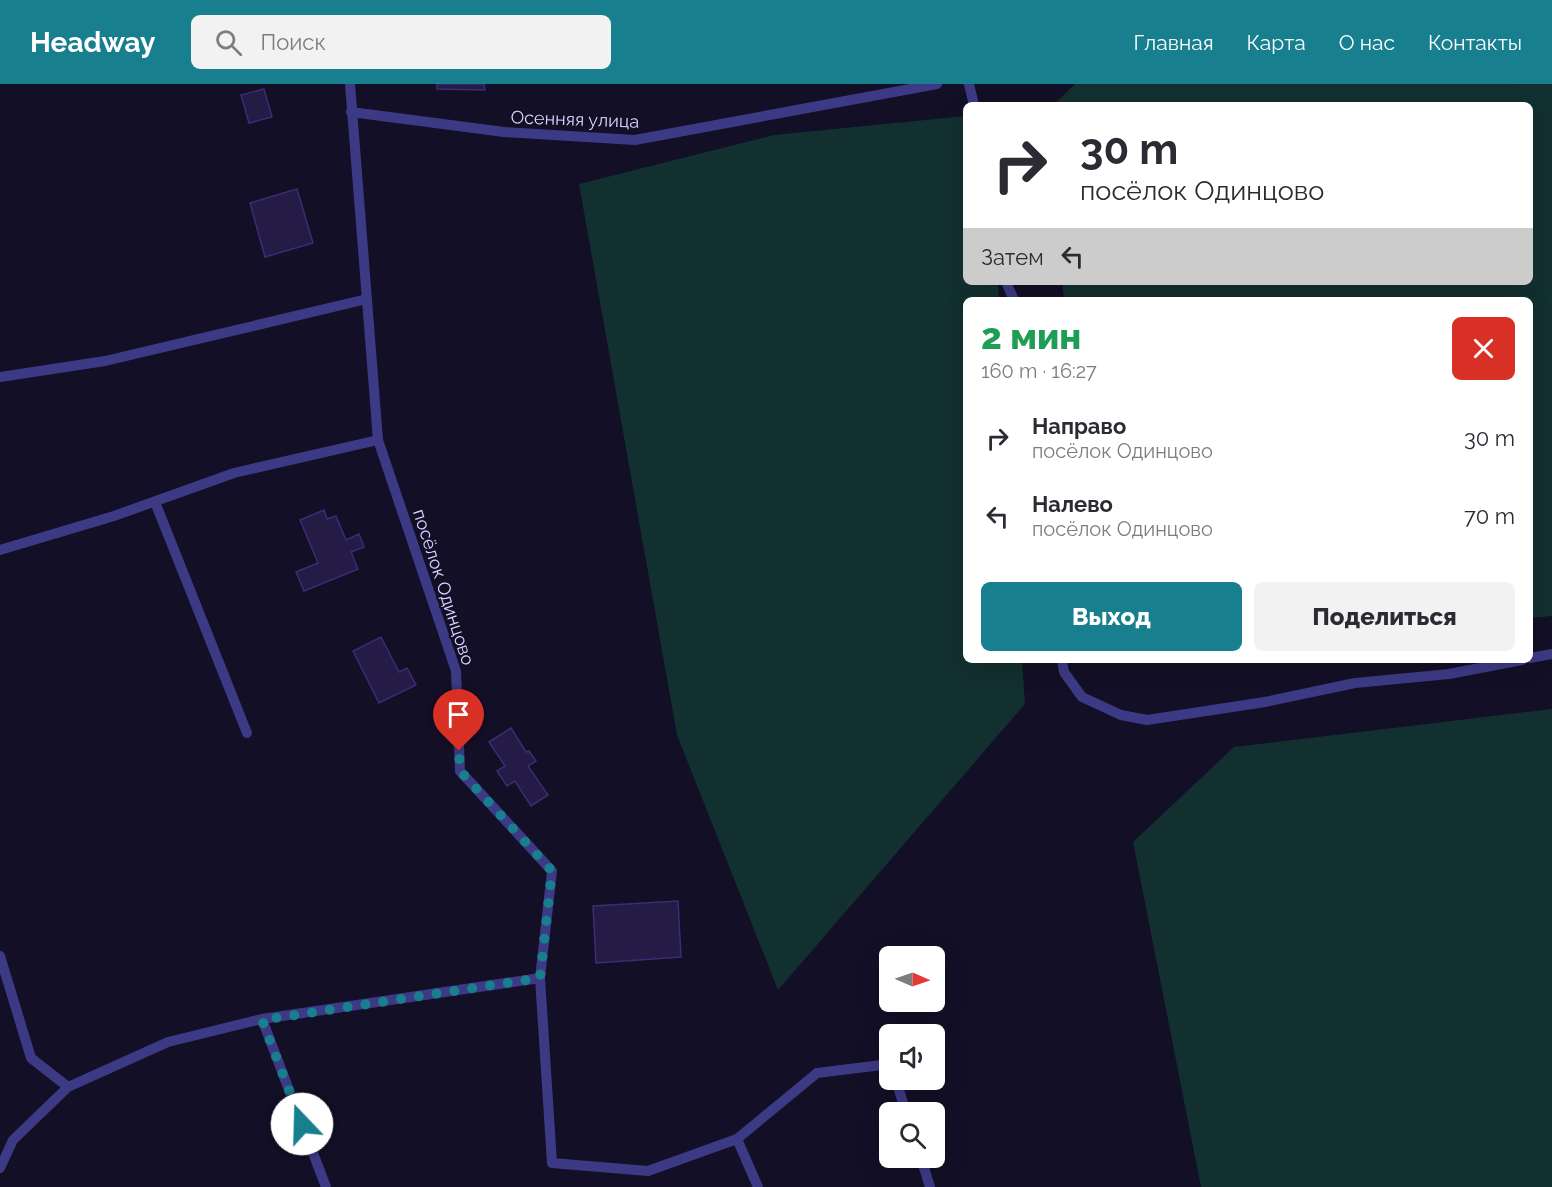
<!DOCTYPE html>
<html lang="ru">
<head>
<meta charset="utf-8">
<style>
	body { margin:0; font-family:Raleway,sans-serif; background:#f2f2f3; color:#2b2b33; height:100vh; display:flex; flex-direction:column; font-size:22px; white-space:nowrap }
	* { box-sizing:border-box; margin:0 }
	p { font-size:20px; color:#7c7c81 }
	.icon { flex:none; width:33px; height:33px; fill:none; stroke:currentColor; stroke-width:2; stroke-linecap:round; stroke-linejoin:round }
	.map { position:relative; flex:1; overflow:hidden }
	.sheet { position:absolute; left:963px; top:213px; width:570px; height:366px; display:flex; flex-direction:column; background:#fff; border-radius:9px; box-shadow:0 6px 24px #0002 }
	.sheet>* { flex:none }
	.hud { position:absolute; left:963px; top:18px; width:570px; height:183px; border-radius:9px; box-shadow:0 6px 24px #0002; background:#fff; color:#2b2b33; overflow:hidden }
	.needle { width:39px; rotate:92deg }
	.tools { position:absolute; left:879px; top:862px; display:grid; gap:12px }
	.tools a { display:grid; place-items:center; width:66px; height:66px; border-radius:9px; background:#fff; box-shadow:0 6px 24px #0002; font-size:30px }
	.pin { position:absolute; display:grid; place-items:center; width:51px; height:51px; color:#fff; margin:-62px -26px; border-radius:50% 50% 50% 0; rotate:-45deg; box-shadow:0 0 6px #0007 }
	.pin .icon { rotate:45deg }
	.me { position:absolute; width:66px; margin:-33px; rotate:339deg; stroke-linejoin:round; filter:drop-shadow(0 0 4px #0008) }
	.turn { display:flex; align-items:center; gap:21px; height:126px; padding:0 18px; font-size:27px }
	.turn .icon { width:78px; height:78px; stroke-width:2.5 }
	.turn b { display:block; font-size:42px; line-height:51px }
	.then { display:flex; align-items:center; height:57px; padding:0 18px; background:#0003; gap:12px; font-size:22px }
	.round { display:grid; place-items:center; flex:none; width:63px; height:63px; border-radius:9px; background:#f2f2f3 }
	.head { display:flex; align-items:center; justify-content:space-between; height:102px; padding:0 18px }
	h1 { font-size:36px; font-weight:800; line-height:45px; color:#1e9e55 }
	.button { display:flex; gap:12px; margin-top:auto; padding:12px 18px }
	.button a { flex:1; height:69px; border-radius:9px; background:#187f8f; color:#fff; font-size:24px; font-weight:800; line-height:69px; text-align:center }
	.button a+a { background:#f2f2f3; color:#2b2b33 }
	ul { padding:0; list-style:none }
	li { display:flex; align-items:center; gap:18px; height:78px; padding:0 18px }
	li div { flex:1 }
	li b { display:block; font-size:22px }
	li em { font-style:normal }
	header { display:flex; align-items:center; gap:36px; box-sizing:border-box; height:84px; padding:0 30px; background:#187f8f; color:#fff }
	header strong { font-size:28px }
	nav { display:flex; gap:33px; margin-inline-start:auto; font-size:21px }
	.search { width:420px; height:54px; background:#f2f2f3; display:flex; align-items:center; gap:15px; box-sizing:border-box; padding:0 21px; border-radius:9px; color:#7c7c81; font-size:22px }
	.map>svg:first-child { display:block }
	.green { fill:#12302f }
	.building { fill:#241b47; stroke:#3b2d73; stroke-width:1.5 }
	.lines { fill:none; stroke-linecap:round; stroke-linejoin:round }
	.lane { stroke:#3d3a85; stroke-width:10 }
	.route { stroke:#187f8f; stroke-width:10; stroke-dasharray:0 18 }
	.labels { text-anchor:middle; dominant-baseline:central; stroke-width:4.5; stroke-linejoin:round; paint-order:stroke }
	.street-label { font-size:18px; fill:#d9d4ff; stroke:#130f26 }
</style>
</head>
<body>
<header>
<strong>Headway</strong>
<div class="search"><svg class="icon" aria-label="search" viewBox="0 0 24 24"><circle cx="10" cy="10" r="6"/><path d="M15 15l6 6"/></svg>Поиск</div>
<nav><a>Главная</a><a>Карта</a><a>О нас</a><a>Контакты</a></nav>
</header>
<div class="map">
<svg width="1552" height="1103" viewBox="0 0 1552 1103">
	<rect width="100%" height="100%" fill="#130f26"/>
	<!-- green -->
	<path class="green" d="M1075 0H1552V532L1530 534V216H1064L1062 198H1530V21H1053Z
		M966 32V198H998L999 216H966V576H1022L1025 620 778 906 677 651 579 100 774 51Z
		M1552 625V1103H1201L1133 758 1234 663Z"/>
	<!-- building -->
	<path class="building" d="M437 0H484L485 6 437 5Z
		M264 5 272 33 249 39 241 11Z
		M297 105 313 159 265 173 250 119Z
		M324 426 327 435 336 432 346 456 359 450 364 463 351 468 358 485 304 507 296 488 318 479 300 436Z
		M381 553 399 588 407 584 416 601 379 619 353 567Z
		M511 644 526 668 529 667 536 677 528 682 548 711 531 722 515 697 507 702 497 687 505 682 489 658Z
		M678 817 681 873 596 879 593 822Z"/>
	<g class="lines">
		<!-- lane -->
		<path class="lane" d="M969 0 974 21
			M351 28 504 48 635 56 937 0
			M1006 198 1014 216
			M0 293 105 277 367 215
			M155 418 247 649
			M0 466 114 432 234 389 378 356
			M1530 574 1552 570
			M1062 576 1064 588 1082 613 1121 631 1147 636 1265 618 1355 599 1449 590 1522 576
			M0 872 31 974 68 1003
			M540 894 552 1079 648 1087 737 1055
			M262 935 326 1103
			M896 996 906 1029
			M921 1074 930 1103
			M0 1084 13 1056 68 1003 168 958 262 935 540 894 552 787 460 687 456 587 378 356 350 0
			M758 1103 737 1055 817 989 890 980"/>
	</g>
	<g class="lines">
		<!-- route -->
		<path class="route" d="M302 1040 262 936 540 894 552 787 460 687 459 667"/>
	</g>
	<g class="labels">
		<!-- street labels -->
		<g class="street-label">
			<text transform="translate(575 35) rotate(2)">Осенняя улица</text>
			<text transform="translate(444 503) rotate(72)">посёлок Одинцово</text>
		</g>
	</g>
</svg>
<div class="tools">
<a><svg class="needle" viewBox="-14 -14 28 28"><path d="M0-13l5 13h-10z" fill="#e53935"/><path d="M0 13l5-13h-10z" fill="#7c7c81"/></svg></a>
<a><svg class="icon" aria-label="sound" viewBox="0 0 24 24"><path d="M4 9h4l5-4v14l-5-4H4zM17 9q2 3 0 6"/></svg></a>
<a><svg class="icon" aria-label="search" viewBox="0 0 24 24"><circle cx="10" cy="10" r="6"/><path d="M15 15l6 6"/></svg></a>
</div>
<div class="pin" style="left:459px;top:667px;background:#d93025"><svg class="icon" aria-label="arrive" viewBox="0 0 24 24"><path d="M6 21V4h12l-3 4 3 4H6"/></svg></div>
<svg class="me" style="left:302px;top:1040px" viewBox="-20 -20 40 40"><circle r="19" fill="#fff"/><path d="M0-13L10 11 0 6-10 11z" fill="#187f8f"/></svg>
<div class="hud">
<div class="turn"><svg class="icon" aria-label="right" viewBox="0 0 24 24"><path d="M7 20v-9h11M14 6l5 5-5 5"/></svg><div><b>30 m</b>посёлок Одинцово</div></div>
<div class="then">Затем<svg class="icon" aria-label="left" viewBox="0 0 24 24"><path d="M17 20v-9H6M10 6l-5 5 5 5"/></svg></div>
</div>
<section class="sheet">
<div class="head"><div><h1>2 мин</h1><p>160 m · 16:27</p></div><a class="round" style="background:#d93025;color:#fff"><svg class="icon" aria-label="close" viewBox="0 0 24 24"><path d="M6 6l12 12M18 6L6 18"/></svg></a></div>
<ul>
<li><svg class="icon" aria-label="right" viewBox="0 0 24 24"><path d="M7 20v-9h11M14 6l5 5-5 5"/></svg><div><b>Направо</b><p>посёлок Одинцово</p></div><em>30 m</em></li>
<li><svg class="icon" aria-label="left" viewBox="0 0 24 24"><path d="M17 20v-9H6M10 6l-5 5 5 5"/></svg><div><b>Налево</b><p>посёлок Одинцово</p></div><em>70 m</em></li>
</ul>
<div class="button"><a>Выход</a><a>Поделиться</a></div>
</section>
</div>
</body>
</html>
